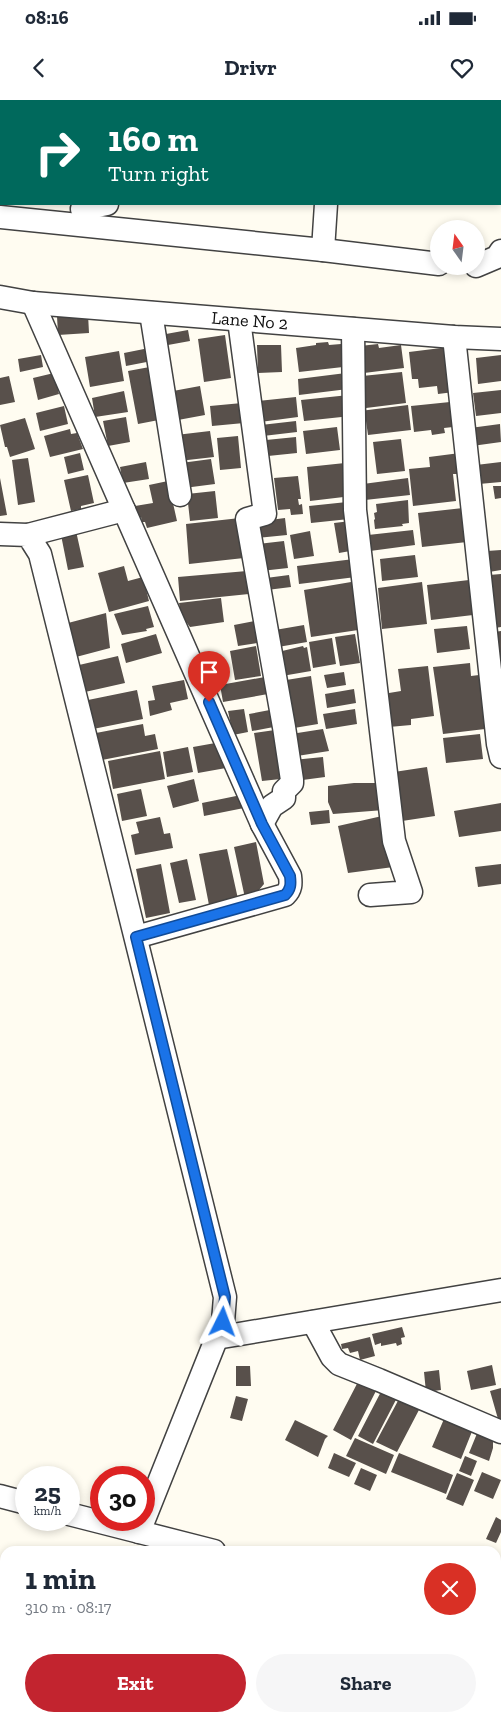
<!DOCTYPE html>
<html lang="en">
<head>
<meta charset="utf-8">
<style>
	body { margin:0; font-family:"Zilla Slab",serif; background:#f6f6f7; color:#1f2937; height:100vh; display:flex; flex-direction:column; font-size:19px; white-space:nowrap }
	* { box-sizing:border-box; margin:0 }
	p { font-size:16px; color:#747a83 }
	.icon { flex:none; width:28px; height:28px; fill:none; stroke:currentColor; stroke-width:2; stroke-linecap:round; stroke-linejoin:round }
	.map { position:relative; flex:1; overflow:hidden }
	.side { position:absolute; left:0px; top:1446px; width:501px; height:176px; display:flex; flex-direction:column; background:#fff; border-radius:15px 15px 0 0; box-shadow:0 2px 8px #0003 }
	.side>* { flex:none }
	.hud { position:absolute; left:0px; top:0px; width:501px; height:105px; box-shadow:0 2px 8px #0003; background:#00695c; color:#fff; overflow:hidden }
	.needle { width:32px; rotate:346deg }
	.controls { position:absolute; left:430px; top:120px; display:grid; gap:10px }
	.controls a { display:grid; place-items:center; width:55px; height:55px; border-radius:50%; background:#fff; box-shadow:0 2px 8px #0003; font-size:25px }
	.speed { position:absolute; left:15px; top:1366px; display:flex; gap:10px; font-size:25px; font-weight:700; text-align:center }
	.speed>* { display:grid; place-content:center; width:65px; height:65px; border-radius:50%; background:#fff; box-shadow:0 2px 8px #0003; line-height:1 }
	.speed small { font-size:12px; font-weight:400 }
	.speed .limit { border:8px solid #d22; background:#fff; color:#111 }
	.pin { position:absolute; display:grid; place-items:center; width:42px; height:42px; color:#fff; margin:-51px -21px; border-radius:50% 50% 50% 0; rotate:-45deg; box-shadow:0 0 5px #0007 }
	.pin .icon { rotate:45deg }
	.me { position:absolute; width:55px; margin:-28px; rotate:3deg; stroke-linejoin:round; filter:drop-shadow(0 0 4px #0008) }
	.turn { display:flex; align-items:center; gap:18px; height:105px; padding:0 25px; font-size:22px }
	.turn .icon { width:65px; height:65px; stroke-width:2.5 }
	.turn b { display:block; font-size:35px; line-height:42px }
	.round { display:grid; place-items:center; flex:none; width:52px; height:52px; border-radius:26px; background:#f6f6f7 }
	.headline { display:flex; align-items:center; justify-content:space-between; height:85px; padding:0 25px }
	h1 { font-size:30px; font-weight:700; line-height:38px }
	.primary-button { display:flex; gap:10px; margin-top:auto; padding:10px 25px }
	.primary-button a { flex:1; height:58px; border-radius:30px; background:#c2242f; color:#fff; font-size:20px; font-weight:700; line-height:58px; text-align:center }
	.primary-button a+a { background:#f6f6f7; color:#1f2937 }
	.status { display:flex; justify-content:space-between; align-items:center; height:35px; padding:0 25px; background:#fff; direction:ltr }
	.status svg { height:14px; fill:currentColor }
	header { display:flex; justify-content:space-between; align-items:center; height:65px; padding:0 25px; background:#fff; font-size:22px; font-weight:700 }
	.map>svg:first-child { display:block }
	.building { fill:#58504b }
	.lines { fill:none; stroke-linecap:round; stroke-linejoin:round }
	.minor-casing { stroke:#424242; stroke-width:25 }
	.minor { stroke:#fff; stroke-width:22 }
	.route-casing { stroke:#114b97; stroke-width:12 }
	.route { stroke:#1a73e8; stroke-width:9 }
	.labels { text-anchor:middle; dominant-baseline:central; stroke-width:5; stroke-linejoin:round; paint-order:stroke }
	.street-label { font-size:18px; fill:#0f0f0f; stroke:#fff }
</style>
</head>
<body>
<div class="status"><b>08:16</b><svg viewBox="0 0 49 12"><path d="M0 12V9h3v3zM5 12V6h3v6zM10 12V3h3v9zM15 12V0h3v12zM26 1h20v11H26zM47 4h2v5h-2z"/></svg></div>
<header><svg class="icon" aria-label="back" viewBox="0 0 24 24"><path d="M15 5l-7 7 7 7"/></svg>Drivr<svg class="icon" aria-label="heart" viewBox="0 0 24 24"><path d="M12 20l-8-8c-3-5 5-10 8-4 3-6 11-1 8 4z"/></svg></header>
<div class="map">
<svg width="501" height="1622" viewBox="0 0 501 1622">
	<rect width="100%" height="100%" fill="#fffcf1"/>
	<!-- building -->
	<path class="building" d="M88 214 89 233 58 235 57 216Z
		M188 230 190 241 168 245 166 234Z
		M225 235 231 278 204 282 198 239Z
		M328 242 329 245 341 244 343 267 299 272 296 248 316 245V243Z
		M378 244 379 248 401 245 404 268 364 273 360 246Z
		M257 245H281L282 272 258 273Z
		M154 247 157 260 126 266 124 253Z
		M449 247 454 292 438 294 437 286 419 288 418 279H412L409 252Z
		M119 251 124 281 90 287 85 257Z
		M41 255 43 267 20 272 18 259Z
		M501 255V281L478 284 476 258Z
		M155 266 164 319 138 324 128 271Z
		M402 272 406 303 366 308 362 276Z
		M54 273 59 294 38 300 33 278Z
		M346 273 348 289 299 295 298 279Z
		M9 276 15 302 0 305V278Z
		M200 286 205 315 178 320 173 291Z
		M501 290V313L476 316 473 293Z
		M124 291 128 312 95 317 92 298Z
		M349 295 351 316 304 321 301 300Z
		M296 297 298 317 260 322 258 301Z
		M450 302 453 327 444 328 445 333 432 335 431 330 414 332 411 306Z
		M242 303 244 323 212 326 210 306Z
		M408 305 411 330 368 335 366 321 361 322 360 311Z
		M64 306 68 324 40 331 36 313Z
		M126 317 130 342 108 346 103 321Z
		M25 318 35 349 10 357 7 347H5L0 325Z
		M296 321 297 332 263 336 261 325Z
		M500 324 501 342 472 346 470 328Z
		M337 327 340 350 306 354 303 331Z
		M70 329 71 334 77 333 83 349 50 357 44 336Z
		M210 331 214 357 179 361 176 335Z
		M238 336 241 368 220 370 217 338Z
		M296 337 297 353 268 356 266 340Z
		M401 339 405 371 377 374 373 342Z
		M80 353 84 370 68 374 64 357Z
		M460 353 462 374H453L456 401 413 406 409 369 430 367 429 357Z
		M28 358 35 402 18 405 12 360Z
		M211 359 215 384 184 388 181 363Z
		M146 362 149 379 123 383 120 367Z
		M501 362V382L479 384 476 365Z
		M345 363 352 396 310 401 307 367Z
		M88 375 94 403 81 406V409L71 411 64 380Z
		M298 376 301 399H298L299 405 302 404 303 414 291 415 290 409 278 410 274 378Z
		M0 378 7 415 0 416Z
		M408 378 410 395 365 400 363 384Z
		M168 381 177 421 147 428 145 422H142L141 417 138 418 135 406 153 403 149 385Z
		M493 386H501V398L495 399Z
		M215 391 218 418 190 421 187 394Z
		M408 400 409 423 402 424 403 426 375 429 374 420 375 419 374 413 377 412 376 404Z
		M347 402 349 419 311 423 309 406Z
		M463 408 467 442 422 447 418 413Z
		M240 418 244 458 189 464 186 424Z
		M285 418 287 435 257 438 255 422Z
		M351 421 356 450 339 453 334 423Z
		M413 430 415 445 370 451 368 435Z
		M76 431 84 467 68 470 61 435Z
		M310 431 314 456 294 459 290 435Z
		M284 441 288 468 261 471 258 444Z
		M501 450V470L489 472 487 451Z
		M415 455 418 477 382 481 380 459Z
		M354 459 356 477 299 484 297 466Z
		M124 466 128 481 143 477 149 501 109 512 98 473Z
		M247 471 249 494 180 501 178 477Z
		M501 474V527L495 528 489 475Z
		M289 475 291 487 267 490 266 478Z
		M469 480 473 515 431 520 427 485Z
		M357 481 365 529 311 537 304 490Z
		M422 482 427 524 382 529 378 488Z
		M221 498 224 522 190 527 181 515 179 503Z
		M148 506 154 527 146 529 147 531 122 535 114 514Z
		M106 513 110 548 76 557 68 523Z
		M260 520 264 542 238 546 234 525Z
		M304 525 307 542 278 547 275 530Z
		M467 526 470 549 437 553 434 529Z
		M501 531V567H498L494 532Z
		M156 534 162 553 126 563 121 544Z
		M355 534 360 563 340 566 335 537Z
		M332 538 336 564 313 568 309 542Z
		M256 546 261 576 235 580 230 551Z
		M303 546 304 548 307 547 311 571 282 576 278 552Z
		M118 556 125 583 85 592 79 565Z
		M470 563 471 576 479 575 485 629 443 634 433 567Z
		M428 566 434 616 411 619V625L389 627 383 594 401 591 398 569Z
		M344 572 346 585 327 588 324 575Z
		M311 576 318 624 288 629 280 581Z
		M265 577 268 594 223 602 220 585Z
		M184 580 188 599 170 603 172 610 150 616 148 601 155 600 152 586Z
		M354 589 356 603 327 608 325 594Z
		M137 590 143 619 93 629 88 600Z
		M244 609 248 632 233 635 228 611Z
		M275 609 279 626 252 631 249 614Z
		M355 609 357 624 326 629 323 614Z
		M143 624 145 636 155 634 158 649 102 660 96 633Z
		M282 629 290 678 262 681 254 633Z
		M323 629 329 651 297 656 291 634Z
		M480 634 483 659 446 663 443 638Z
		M221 642 226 668 198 673 193 647Z
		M188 647 193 672 167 677 163 652Z
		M160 651 165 679 113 689 108 661Z
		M323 657 325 677 295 681 293 660Z
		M427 667 435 716 402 721 394 672Z
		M194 679 199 701 173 708 167 686Z
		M354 683H381L384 710 333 714 328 702V686Z
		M141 689 147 716 122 721 117 694Z
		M241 695 244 708 204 716 202 703Z
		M501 703V731L459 737 454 711Z
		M329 710 330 723 311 725 309 712Z
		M391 714 401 766 348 773 338 726Z
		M160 717 164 734 170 733 173 748 135 755 131 735 139 733 136 722Z
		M256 742 264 784 254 796 245 798 234 747Z
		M227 749 238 799 209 805 199 754Z
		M187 759 196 800 179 803 170 763Z
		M161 764 170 813 146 818 136 769Z
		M501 764V784L478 787 475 767Z
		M402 1227 405 1237 401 1238 402 1244 397 1246 396 1243 381 1246V1243L375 1245 372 1234Z
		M370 1237 375 1256 360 1260 358 1251 350 1253 348 1248 342 1249 341 1244Z
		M492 1265 496 1285 471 1290 467 1271Z
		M236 1266H250L251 1286H236Z
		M439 1270 441 1290 426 1292 424 1272Z
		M360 1278 378 1287 351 1340 333 1330Z
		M385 1284 400 1292 373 1344 358 1336Z
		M501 1288V1326H500L490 1291Z
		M236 1296 248 1299 242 1321 230 1318Z
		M400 1297 420 1308 397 1352 376 1342Z
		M447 1312 475 1324 461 1359 432 1347Z
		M295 1320 328 1336 325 1339 318 1357 285 1340Z
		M478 1331 491 1336 493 1342V1348L489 1361 469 1353Z
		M355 1338 394 1355 386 1374 346 1356Z
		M334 1353 356 1363 349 1377 328 1368Z
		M399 1353 453 1375 446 1394 391 1372Z
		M465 1356 477 1361 471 1376 459 1371Z
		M361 1368 377 1375 370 1391 354 1384Z
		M482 1372 501 1380 493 1399 474 1391Z
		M457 1373 474 1380 463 1406 446 1399Z
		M496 1417 501 1420V1432L496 1443 486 1439Z
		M0 1550H5L3 1576H0Z
		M33 1618H62V1622H33Z
		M236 1618H275L274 1622H235Z
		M288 1618H318V1622H288Z
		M397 1618H462V1622H397Z"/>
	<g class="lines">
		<defs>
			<g id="minor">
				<path d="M155 0V1"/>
				<path d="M87 1V0"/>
				<path d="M331 1V0"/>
				<path d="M82 109 107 104"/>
				<path d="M0 117 323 150 439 164"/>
				<path d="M323 150 326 104"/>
				<path d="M476 166 497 157 501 151"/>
				<path id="s1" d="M0 197 33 203 454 237 501 239"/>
				<path d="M33 203 262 724 290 776C291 784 291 789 285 795L136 837"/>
				<path d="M151 213 180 395"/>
				<path d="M239 220 265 414 247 419 284 627 292 680V683L284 691V698L272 706 262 724"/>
				<path d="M353 229 355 410 394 741 411 792 370 795"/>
				<path d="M454 237 498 644 501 657"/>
				<path d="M0 434 28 435 40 454 225 1197 223 1222 139 1432"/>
				<path d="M28 435 124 410"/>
				<path d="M313 1222 332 1257 339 1264 379 1280 501 1332"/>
				<path d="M216 1238 501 1190"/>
				<path d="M0 1396 26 1403"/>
				<path d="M69 1414 214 1451"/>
				<path d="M496 1617 500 1622"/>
				<path d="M17 1622V1618"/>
				<path d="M124 1622 125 1618"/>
				<path d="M380 1622 381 1618"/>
			</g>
		</defs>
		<!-- minor casing -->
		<use href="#minor" class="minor-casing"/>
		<!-- minor -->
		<use href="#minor" class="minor"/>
	</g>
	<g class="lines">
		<defs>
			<path id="route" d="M209 602 262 724 290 776C291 784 291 789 285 795L136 837 223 1189 225 1197 223 1222"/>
		</defs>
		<!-- route casing -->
		<use href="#route" class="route-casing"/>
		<!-- route -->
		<use href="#route" class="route"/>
	</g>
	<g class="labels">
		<!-- street labels -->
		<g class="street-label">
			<text stroke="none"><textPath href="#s1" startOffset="251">Lane No 2</textPath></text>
		</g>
	</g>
</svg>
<div class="controls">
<a><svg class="needle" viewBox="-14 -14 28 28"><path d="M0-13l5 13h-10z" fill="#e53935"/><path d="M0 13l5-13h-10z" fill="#747a83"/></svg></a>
</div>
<div class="speed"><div>25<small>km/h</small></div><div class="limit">30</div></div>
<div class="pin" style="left:209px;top:602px;background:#d93025"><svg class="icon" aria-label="arrive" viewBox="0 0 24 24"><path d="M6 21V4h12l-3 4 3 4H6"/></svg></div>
<svg class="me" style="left:223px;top:1222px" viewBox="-20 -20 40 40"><path d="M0-17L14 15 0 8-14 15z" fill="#1a73e8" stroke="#fff" stroke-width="4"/></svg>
<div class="hud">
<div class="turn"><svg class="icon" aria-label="right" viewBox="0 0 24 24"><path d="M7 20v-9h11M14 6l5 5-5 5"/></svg><div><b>160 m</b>Turn right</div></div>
</div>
<section class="side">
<div class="headline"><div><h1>1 min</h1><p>310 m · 08:17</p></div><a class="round" style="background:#d93025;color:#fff"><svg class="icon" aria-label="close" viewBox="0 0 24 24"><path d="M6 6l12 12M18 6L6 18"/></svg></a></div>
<div class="primary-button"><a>Exit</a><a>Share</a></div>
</section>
</div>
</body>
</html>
